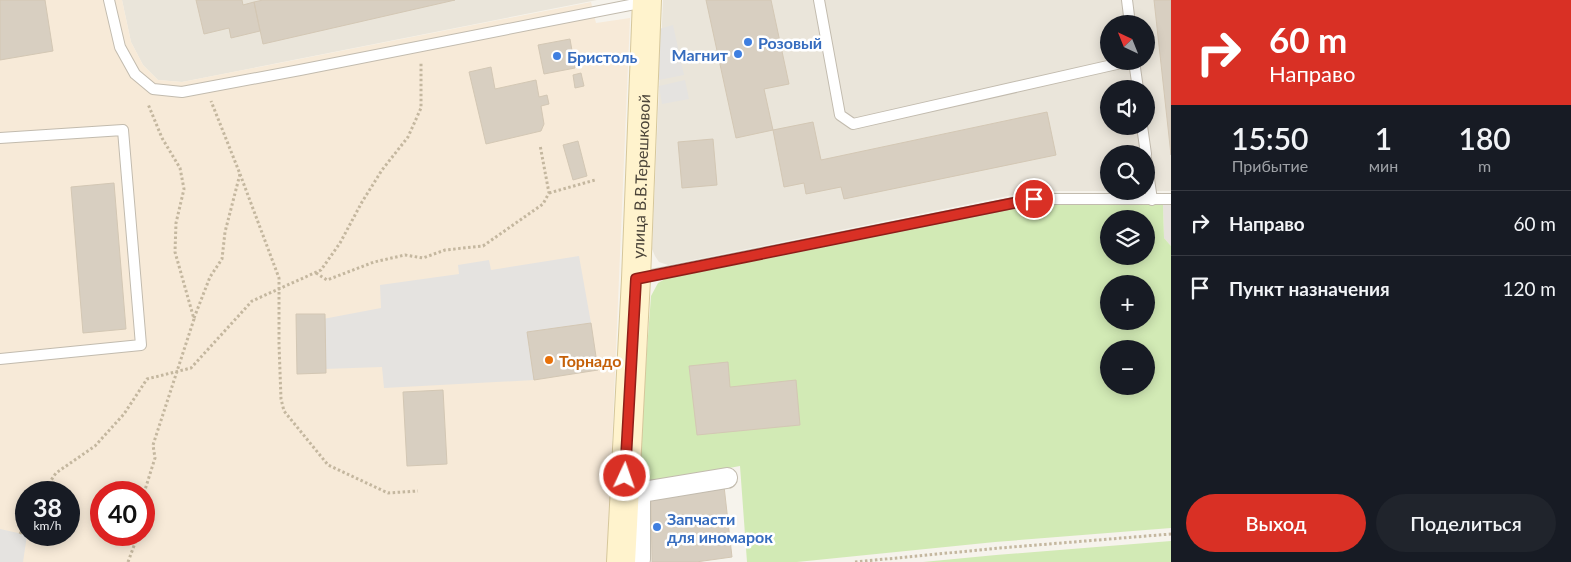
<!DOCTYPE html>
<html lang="ru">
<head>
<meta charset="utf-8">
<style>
	body { margin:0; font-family:Lato,sans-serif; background:#20242c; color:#f1f3f6; height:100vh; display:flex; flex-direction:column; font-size:19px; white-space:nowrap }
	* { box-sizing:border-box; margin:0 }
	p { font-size:16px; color:#9ea1a6 }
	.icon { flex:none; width:28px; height:28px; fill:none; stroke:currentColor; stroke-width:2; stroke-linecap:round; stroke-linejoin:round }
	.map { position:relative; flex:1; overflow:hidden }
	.drawer { display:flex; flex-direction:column; background:#171b24; width:400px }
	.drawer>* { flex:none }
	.guide { background:#d93025; color:#fff; overflow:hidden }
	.needle { width:32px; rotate:317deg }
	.tools { position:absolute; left:1100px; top:15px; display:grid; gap:10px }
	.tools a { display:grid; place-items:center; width:55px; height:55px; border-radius:50%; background:#171b24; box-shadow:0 2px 12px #0003; font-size:25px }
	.speed { position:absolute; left:15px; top:481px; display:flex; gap:10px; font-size:25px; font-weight:700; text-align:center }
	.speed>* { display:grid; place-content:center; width:65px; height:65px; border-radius:50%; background:#171b24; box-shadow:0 2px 12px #0003; line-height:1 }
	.speed small { font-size:12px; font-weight:400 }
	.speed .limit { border:8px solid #d22; background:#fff; color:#111 }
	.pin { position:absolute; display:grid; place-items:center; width:42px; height:42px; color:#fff; margin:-21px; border:2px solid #fff; border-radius:50%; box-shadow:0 1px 5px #0007 }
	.me { position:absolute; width:55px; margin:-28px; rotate:3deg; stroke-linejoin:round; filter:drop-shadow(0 0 4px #0008) }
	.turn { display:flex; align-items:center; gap:18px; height:105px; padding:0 15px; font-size:22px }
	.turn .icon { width:65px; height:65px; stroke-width:2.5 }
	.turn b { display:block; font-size:35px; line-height:42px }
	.eta { display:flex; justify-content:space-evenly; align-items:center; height:85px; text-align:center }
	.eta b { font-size:30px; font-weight:600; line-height:35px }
	.action { display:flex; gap:10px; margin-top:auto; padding:10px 15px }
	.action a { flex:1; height:58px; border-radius:30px; background:#d93025; color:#fff; font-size:20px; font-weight:600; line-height:58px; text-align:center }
	.action a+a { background:#20242c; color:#f1f3f6 }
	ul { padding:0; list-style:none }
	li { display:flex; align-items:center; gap:15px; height:65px; padding:0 15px; border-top:1px solid #363941 }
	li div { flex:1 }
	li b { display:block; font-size:19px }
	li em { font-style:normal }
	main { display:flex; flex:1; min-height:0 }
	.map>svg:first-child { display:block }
	.residential { fill:#eae5da; fill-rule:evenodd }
	.commercial { fill:#f7ead8; fill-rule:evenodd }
	.industrial { fill:#e6e2dd }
	.green { fill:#d2eab5; fill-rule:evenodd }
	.parking { fill:#e5e3e0 }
	.building { fill:#d8cfc1; stroke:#d3c7b4 }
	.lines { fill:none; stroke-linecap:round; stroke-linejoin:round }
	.lane-casing { stroke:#c2bbae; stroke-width:12 }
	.street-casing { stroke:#c2bbae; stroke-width:22 }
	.secondary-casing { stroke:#d6c79b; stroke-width:30 }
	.path { stroke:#c4b79f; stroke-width:3; stroke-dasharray:2.5 2.5; stroke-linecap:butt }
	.lane { stroke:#fff; stroke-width:10 }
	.street { stroke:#fff; stroke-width:20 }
	.secondary { stroke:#fff3cd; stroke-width:28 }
	.route-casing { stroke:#8d1f18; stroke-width:12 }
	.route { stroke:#d93025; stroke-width:9 }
	.shop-dot { fill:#3f7fe0; stroke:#fff; stroke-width:2 }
	.food-dot { fill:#e8710a; stroke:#fff; stroke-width:2 }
	.labels { text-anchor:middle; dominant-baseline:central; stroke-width:5; stroke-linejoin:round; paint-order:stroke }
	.shop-label { font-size:16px; font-weight:bold; fill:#366cbe; stroke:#fff; text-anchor:start }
	.street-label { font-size:16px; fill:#4b4439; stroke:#fff }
	.food-label { font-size:16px; font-weight:bold; fill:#c56008; stroke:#fff; text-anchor:start }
</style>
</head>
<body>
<main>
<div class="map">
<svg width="1171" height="562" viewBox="0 0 1171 562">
	<rect width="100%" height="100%" fill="#f6f3ec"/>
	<!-- residential -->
	<path class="residential" d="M122 0H597L182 82 158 80 143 65 131 42Z
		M663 0H1171V191H1146V154H1109V191H1033L668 265 659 262 655 256 652 249ZM1109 24H1146V61H1109ZM1109 89H1146V126H1109Z"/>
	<!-- commercial -->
	<path class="commercial" d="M0 0H122L131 42 143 65 158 80 182 82 591 2 596 23 630 18 607 562H0ZM26 492H69V535H26ZM101 492H144V535H101Z"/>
	<!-- industrial -->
	<path class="industrial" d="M1163 205H1171V246L1164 238Z"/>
	<!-- green -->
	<path class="green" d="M1033 205H1163L1164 238 1171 246V528L995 542 797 562H747L740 466 637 485 651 296 658 283 665 279ZM1109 219H1146V256H1109ZM1109 284H1146V321H1109ZM1109 349H1146V386H1109Z
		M1171 541V562H923L996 555Z"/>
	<!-- parking -->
	<path class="parking" d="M673 25 684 75 659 80 652 31Z
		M685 80 689 99 662 104 659 86Z
		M579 256 591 323 527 332 534 380 384 388 382 367 324 369 323 319 381 308 380 285 459 274 458 265 489 260 491 270Z
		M0 529 27 535 23 562H0Z"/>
	<!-- building -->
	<path class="building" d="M0 0H45L53 51 0 60Z
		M196 0H242L243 5 254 2 260 31 231 38 229 28 204 34Z
		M263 0H455L263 44 254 2Z
		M706 0H771L789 84 764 89 773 130 736 138Z
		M1154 0H1171V155Z
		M570 39 575 68 544 74 538 45Z
		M491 67 495 89 536 80 539 97 547 95 549 104 541 106 544 124 541 131 486 144 469 72Z
		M581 73 584 86 575 88 573 75Z
		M1047 112 1056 155 844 199 841 187 806 194 804 183 784 187 773 130 813 122 821 160Z
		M713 139 717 185 682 188 678 142Z
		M578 141 587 176 573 180 563 145Z
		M114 183 126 329 83 333 71 187Z
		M296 314H325L326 373 297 374Z
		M591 323 598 370 534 380 527 332Z
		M728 362 730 387 796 380 800 425 697 435 689 366Z
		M443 390 447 464 407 466 403 392Z
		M724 486 732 557 696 562H652L651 496Z"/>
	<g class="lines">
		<defs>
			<path id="lane" d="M109 0 120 47 135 74 153 89 182 92 300 70 645 2
				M819 0 840 115 853 124 1130 61
				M1127 0 1130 24
				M1134 61 1138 89
				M1142 126 1146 154
				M0 138 123 130 141 345 0 359
				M1146 158 1152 200
				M637 278 1034 199H1171"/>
			<path id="street" d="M640 492V559
				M624 495 727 478"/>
			<g id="secondary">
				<path id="s1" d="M621 562 636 279 647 0"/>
			</g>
		</defs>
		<!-- lane casing -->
		<use href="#lane" class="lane-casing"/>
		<!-- street casing -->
		<use href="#street" class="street-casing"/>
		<!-- secondary casing -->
		<use href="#secondary" class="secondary-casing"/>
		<!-- path -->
		<path class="path" d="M240 174 279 278V344L281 399 284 411 328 465 388 493 418 491
			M549 193 595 180
			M316 273 327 280 374 262 405 255 423 258 445 250 483 246 543 204 549 193 540 145
			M194 318 210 277 222 259 225 232 240 174 211 101
			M43 492 56 473 95 446 124 414 147 379 191 368 252 301 321 270 340 243 362 202 382 170 408 137 421 108V62
			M144 493 155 458 153 445 194 319 175 252 176 223 184 189 180 168 162 138 148 104
			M20 534 26 523
			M128 562 138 535
			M855 562 1000 548 1171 534"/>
		<!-- lane -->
		<use href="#lane" class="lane"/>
		<!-- street -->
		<use href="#street" class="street"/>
		<!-- secondary -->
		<use href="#secondary" class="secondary"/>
	</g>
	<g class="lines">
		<defs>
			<path id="route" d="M625 476 636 279 1034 199"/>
		</defs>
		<!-- route casing -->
		<use href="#route" class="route-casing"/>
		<!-- route -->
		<use href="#route" class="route"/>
	</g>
	<!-- markers -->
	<g class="shop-dot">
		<circle cx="748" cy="42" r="5"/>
		<circle cx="738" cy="54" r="5"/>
		<circle cx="557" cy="56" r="5"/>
		<circle cx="657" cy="527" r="5"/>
	</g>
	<circle class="food-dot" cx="549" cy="360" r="5"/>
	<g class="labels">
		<!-- shop labels -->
		<g class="shop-label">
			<text x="758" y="42">Розовый</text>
			<text x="728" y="54" text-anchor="end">Магнит</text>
			<text x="567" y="56">Бристоль</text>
			<text x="667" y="518">Запчасти<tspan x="667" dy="18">для иномарок</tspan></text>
		</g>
		<!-- street labels -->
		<g class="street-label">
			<text stroke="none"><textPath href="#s1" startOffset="386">улица В.В.Терешковой</textPath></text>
		</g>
		<!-- food labels -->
		<g class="food-label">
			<text x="559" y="360">Торнадо</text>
		</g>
	</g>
</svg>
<div class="tools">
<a><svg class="needle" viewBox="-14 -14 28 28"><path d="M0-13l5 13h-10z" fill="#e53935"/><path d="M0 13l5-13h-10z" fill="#9ea1a6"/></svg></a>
<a><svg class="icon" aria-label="sound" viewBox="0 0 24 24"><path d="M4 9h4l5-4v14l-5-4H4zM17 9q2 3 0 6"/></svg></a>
<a><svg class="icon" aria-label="search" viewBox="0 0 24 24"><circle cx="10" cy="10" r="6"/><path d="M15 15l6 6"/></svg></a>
<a><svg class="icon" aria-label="layers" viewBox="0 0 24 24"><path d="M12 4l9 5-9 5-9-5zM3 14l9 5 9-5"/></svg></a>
<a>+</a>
<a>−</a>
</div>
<div class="speed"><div>38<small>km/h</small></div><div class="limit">40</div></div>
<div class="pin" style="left:1034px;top:199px;background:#d93025"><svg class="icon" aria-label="arrive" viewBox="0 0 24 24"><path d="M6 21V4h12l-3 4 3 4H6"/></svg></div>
<svg class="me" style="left:625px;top:476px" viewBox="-20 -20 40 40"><circle r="17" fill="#d93025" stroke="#fff" stroke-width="3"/><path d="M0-11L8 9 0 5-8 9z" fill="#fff"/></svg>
</div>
<section class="drawer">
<div class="guide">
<div class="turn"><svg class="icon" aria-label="right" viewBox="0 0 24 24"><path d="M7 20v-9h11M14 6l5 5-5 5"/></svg><div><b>60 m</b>Направо</div></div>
</div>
<div class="eta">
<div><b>15:50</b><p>Прибытие</p></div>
<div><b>1</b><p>мин</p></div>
<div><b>180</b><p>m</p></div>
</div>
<ul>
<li><svg class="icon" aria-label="right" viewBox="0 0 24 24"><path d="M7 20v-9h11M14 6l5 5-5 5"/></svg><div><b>Направо</b></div><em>60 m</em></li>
<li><svg class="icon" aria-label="arrive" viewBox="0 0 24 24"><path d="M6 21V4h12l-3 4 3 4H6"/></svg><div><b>Пункт назначения</b></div><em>120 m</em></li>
</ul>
<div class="action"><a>Выход</a><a>Поделиться</a></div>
</section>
</main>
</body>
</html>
